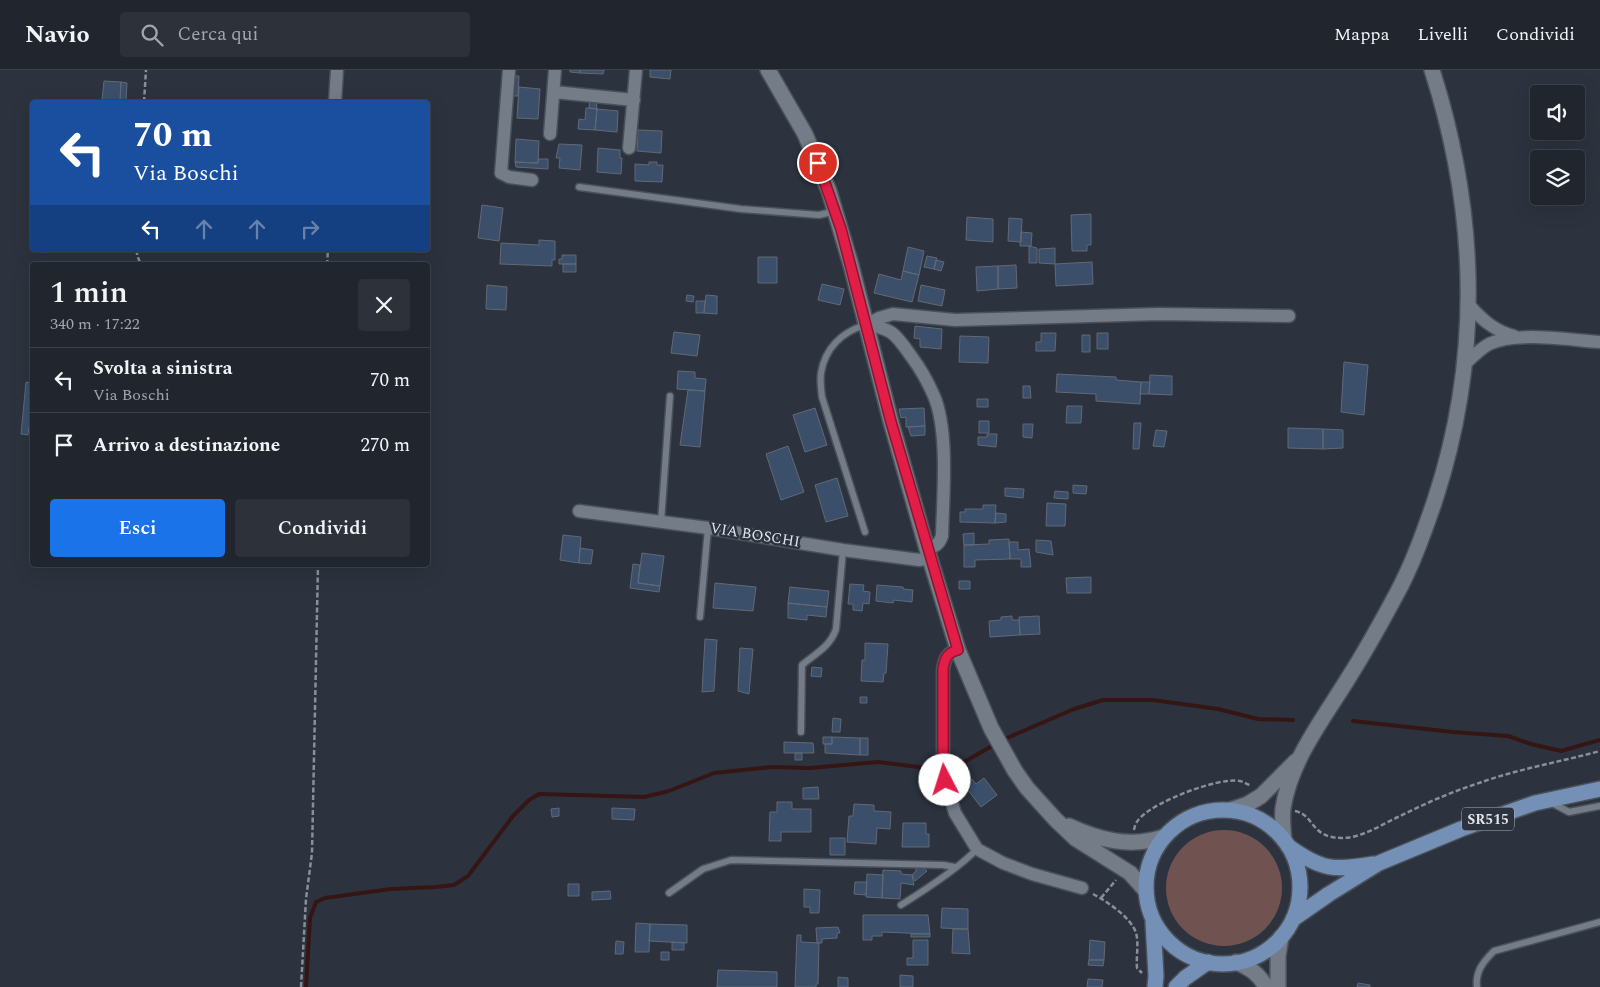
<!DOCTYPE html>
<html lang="it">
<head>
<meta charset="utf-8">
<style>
	body { margin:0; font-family:Spectral,serif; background:#2d323a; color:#f1f3f6; height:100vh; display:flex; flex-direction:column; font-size:19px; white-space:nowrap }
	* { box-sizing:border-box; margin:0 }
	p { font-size:16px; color:#a2a5aa }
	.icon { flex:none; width:28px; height:28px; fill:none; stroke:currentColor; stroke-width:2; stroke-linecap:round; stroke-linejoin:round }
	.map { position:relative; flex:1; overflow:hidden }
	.panel { position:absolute; left:30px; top:192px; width:400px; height:305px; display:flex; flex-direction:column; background:#21262e; border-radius:5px; box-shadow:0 5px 20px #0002,0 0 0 1px #3e434a }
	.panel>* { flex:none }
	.banner { position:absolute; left:30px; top:30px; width:400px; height:152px; border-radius:5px; box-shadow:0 5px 20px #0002,0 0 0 1px #3e434a; background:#1a4fa0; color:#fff; overflow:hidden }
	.tools { position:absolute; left:1530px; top:15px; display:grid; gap:10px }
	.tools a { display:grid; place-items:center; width:55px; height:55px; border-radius:5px; background:#21262e; box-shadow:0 5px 20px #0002,0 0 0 1px #3e434a; font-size:25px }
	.pin { position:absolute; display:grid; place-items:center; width:42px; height:42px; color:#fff; margin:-21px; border:2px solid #fff; border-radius:50%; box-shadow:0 1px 5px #0007 }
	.me { position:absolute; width:55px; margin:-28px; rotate:355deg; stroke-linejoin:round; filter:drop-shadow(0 0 4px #0008) }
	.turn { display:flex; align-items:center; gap:18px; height:105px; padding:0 20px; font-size:22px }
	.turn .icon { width:65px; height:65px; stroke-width:2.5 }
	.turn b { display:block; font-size:35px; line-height:42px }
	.lanes { display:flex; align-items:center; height:48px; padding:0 20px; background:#0003; justify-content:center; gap:25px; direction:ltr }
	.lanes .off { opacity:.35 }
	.round { display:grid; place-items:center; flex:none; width:52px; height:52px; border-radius:5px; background:#2d323a }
	.head { display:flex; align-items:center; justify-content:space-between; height:85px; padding:0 20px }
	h1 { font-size:30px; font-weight:600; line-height:38px }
	.primary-button { display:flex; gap:10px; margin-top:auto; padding:10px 20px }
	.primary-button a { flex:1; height:58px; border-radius:5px; background:#1a73e8; color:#fff; font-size:20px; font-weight:600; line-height:58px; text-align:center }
	.primary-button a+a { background:#2d323a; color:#f1f3f6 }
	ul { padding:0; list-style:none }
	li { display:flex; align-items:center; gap:15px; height:65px; padding:0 20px; border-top:1px solid #3e434a }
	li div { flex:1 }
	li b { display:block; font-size:19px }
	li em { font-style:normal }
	header { display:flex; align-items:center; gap:30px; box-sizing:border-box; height:70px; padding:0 25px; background:#21262e; border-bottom:1px solid #3e434a }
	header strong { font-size:24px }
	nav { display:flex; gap:28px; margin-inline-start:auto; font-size:18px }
	.search { width:350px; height:45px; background:#2d323a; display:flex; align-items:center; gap:12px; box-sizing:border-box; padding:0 18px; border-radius:5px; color:#a2a5aa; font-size:19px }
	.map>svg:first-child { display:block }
	.green { fill:#705251 }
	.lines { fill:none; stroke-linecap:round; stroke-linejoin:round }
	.stream { stroke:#361515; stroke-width:4 }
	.building { fill:#3b4f6b; stroke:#616975 }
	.lane-casing { stroke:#495058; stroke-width:9 }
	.street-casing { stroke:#495058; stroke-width:15 }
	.secondary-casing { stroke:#495058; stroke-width:18 }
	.primary-casing { stroke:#495058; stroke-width:18 }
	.path { stroke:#898f97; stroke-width:2.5; stroke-dasharray:5 2.5; stroke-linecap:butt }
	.lane { stroke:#737c87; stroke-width:6 }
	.street { stroke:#737c87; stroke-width:12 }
	.secondary { stroke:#737c87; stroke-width:15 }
	.primary { stroke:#7490b7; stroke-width:15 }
	.route-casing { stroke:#92132f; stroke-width:12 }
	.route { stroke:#e11d48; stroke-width:9 }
	.labels { text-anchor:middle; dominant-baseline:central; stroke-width:5; stroke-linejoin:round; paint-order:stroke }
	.shield { fill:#2c333e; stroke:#abb0b8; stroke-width:1 }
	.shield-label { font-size:14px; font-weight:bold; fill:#e1e6ec }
	.street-label { font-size:15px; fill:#e1e6ec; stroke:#2c333e }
</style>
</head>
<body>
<header>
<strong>Navio</strong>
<div class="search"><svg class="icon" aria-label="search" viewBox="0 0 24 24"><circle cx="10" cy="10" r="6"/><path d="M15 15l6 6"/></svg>Cerca qui</div>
<nav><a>Mappa</a><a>Livelli</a><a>Condividi</a></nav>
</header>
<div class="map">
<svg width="1600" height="917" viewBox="0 0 1600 917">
	<rect width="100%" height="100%" fill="#2c333e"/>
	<!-- green -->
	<path class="green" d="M1166 818a58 58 0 1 1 116 0a58 58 0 1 1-116 0Z"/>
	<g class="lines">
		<!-- stream -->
		<path class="stream" d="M1353 651 1453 662 1508 666 1531 674 1561 681 1600 670
			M1007 668 1074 639 1103 630H1153L1218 639 1258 649 1293 650
			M306 917 310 848 316 832 325 828 391 819 436 817 454 815 468 806 513 746 529 730 539 724 644 727 669 721 714 703 772 697 810 698 878 692 935 699 957 696 992 676"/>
	</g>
	<!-- building -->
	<path class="building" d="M570 0H580V3L570 2Z
		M580 0H604L603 4 580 3Z
		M650 0H671L670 9 650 7Z
		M513 6H519L518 26H512Z
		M104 11 121 12 120 31 102 29Z
		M121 12 127 13 126 31H120Z
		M519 17 540 19 538 49 517 48Z
		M590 29 596 30 597 39 589 38Z
		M586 38 597 39 595 60 578 59 579 49 585 50Z
		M597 39 618 41 617 62 595 60Z
		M638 60 662 61 661 83 637 81Z
		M516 69 539 71 538 93 515 92Z
		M559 74 582 75 580 100 559 98 560 88H556Z
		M598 78 620 80V88H622L621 104 597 102Z
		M538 89H548V99L516 97 515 92 538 93Z
		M649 92H657V95H663L662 112 635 111V94L649 95Z
		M482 135 503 138 499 171 478 168Z
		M1091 144V175H1087V181H1072L1071 145Z
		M967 147 993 149V172L966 170Z
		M1009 148 1022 149 1021 172 1008 171Z
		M1021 162 1032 163 1031 176H1020Z
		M539 170 555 171V190H552V196L500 194 501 173 539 175Z
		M1029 176 1037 178V193H1029Z
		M908 177 924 181 919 205 903 201Z
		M1055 178V194L1039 193V179Z
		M562 185H576V194H559V189H562Z
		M927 186 937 188 934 199 924 197Z
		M758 187H777V213H758Z
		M936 190 944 192 941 201 934 199Z
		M1092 192 1093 214 1056 216 1055 194Z
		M563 194H576V202H563Z
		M1016 195 1017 218 998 219V196Z
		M998 196V219L977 221 976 197Z
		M903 201 919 205 912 232 874 223 879 204 901 210Z
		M822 214 844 219 840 235 818 230Z
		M487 215 507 217 506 240 486 239Z
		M921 215 945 220 942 236 918 231Z
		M687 225 694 226 693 232 686 231Z
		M706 225 717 226V244L704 243Z
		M696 231H705L704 243H696Z
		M915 256 942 259 941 279 920 277V269L914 268Z
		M674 262 700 265 697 286 671 283Z
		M1041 263H1056L1055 281H1036V272H1041Z
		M1097 263H1108V279H1097Z
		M1082 265H1090V282H1082Z
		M960 266 989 267 988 293 959 292Z
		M1344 292 1368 295 1364 345 1341 342Z
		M678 301 695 302V308L706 309 705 321 677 319Z
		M1057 304 1116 307V310L1141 312 1140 334 1096 331V324L1056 322Z
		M1150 305 1172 306V325L1149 324Z
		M26 312 32 313V358L29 357 28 365 21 364Z
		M1141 312H1150L1149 324H1140Z
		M1023 316H1030L1031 328H1023Z
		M688 320 705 321 700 377 680 375Z
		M977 329H988V337H977Z
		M1067 336H1082L1081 353H1066Z
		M815 338 827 375 805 382 793 345Z
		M924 338 925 356 906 357V347L901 348 899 339Z
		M979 351H989V363H979Z
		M1134 353H1141L1139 379H1133Z
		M1023 354H1033L1032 368 1023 367Z
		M925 356V365L911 366 908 357Z
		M1288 358 1323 359V379L1288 378Z
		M1323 359 1343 360V378L1323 379Z
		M1156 360 1167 361 1164 377 1153 376Z
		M987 364H997L996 377 978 375V367H987Z
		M788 376 804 422 781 430 766 384Z
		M837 408 848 446 826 452 815 415Z
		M1073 415 1087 416 1086 424 1073 423Z
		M1005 418 1024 419 1023 428 1005 426Z
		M1055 421 1068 422V429L1054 428Z
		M1047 433 1066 434 1065 456H1046Z
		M983 435H996L995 453 960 452V442H965V439H983Z
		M996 443 1006 444V452L995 453Z
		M974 463V475H964L963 464Z
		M563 465 581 467 579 493 560 490Z
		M1009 469 1010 489 975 490V497H964V475L989 474V470Z
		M1036 470 1051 471 1053 485 1036 482Z
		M1009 472H1018V480L1029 479 1031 497H1021V489H1010Z
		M580 478 593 480 591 494 579 493Z
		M642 483 664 486 660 516 638 513Z
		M633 494 640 495 638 513 660 516 659 522 630 518Z
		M1091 507V523H1067L1066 508Z
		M959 511H970V519H959Z
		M715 513 756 517 753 541 713 538Z
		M850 514 864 515 863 521 870 522 869 534 863 533 862 541 853 540V534H848Z
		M877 515 903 517V519L913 520 912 532 894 530 893 533 876 531Z
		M790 517 829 521 827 537 788 533Z
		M788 533 827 537 826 547 807 545V550L788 548Z
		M1012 546V550H1019L1020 565 990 567 989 551 1001 550V547Z
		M1039 546 1040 564 1020 565 1019 547Z
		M705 569 717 570 714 621 702 622Z
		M865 573 888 574 886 603H884L883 612 861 611 862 590H865Z
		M740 578 753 579 749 624 738 621Z
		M812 597 822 598 821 607 811 606Z
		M860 627H867V633H860Z
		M833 648 841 649 840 662H832Z
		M823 667H832V674H823Z
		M832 667 860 668V685L825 683V674H832Z
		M860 668H868V685H860Z
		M784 672 813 673 814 683H784Z
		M795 683H802V690H795Z
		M984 708 997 725 981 737 964 715 972 709 976 714Z
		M818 717 819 729H803V718Z
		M777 732H792V739H811V762H781V771H769L770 742H777Z
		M854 734 874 735V741L891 742 890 759 877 758 876 774 847 772 849 746H853Z
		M559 738V746L552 747 551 739Z
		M612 738 635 739 634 750 612 749Z
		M903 753H926V764H929V777H902Z
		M830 768H845V785H830Z
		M916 796H922L927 801 915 811 912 805 916 801Z
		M883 800 901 801V804L912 805 914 815 901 813 900 829 882 828Z
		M867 804 883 805 882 828 866 827Z
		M855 812H867L866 825 854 824Z
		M568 814H579V826H568Z
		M804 819 820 820 819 843H810V837H804Z
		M610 821 611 829 592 830V822Z
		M942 838 968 839V859L941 858Z
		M863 845H928L930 864 882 862V866H872V870H863Z
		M636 853 650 854 649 882H635Z
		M650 854 687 855V873L649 871Z
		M838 857 840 863H837V868L822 869V873H817L816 858Z
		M953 859H968L970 884 952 883Z
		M911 864H930V867H911Z
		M797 865H801V872L819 873 818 914H816V917H795Z
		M913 870H928V895H907V888H913Z
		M1090 870 1105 872 1104 890H1089Z
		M616 871 624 872 623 884H615Z
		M672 872 684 873V880H672Z
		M661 882H669V890H661Z
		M1089 890H1104L1103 896 1088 895Z
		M718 900 777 902V917H717Z
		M900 905 913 906V917H900Z
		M838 907 848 908V917H838Z
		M1088 909 1103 910 1102 917H1087Z
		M1358 913 1370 915V917H1357Z"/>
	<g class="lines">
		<defs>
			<path id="lane" d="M579 117 741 139 819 145 836 141
				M865 255C842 262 825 278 821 303 820 310 821 319 822 327L865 462
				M661 452 670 326
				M700 547 708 458
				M801 662 802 595C816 583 830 577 836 559L843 480
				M1550 732 1569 742 1600 736
				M669 823 703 799 731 790 943 795 955 797
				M901 835C925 820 958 799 977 779
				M1477 917C1475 901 1484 891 1494 881L1600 852"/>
			<path id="street" d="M509 0 501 103 509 107 532 110
				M554 22 634 30
				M335 32 337 0
				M550 64 555 0
				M629 78 636 0
				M1469 235C1482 250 1495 261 1514 266
				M866 255 879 248 893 244 955 250 1159 244 1289 246
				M866 255C893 258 896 265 911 286 920 298 928 312 934 326 949 361 943 427 942 466 939 475 935 476 927 479
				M1465 294C1472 287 1480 279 1489 274 1516 261 1569 270 1600 272
				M579 441 708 458 843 480 919 490 931 488
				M958 580C947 583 945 588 943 599V688L945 710 955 743 977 779 1003 793 1032 804 1082 818"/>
			<path id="secondary" d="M768 0 805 64 829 121 851 195 891 352 927 479 958 580 991 658 1015 701 1027 718 1055 749 1076 769 1130 803 1146 821
				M1230 740 1248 734 1261 726 1296 691
				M1069 756C1099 770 1130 778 1163 767
				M1284 770C1283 760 1282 748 1283 738 1291 689 1324 648 1349 607 1366 580 1381 553 1396 525 1412 496 1424 462 1435 430 1482 286 1478 144 1432 0
				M1236 892C1250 898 1259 904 1266 917
				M1278 917V886L1281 867"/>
			<path id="primary" d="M1146 817a77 77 0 1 1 154 0a77 77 0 1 1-154 0Z
				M1288 776C1321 800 1334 801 1373 794
				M1293 849 1329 824 1379 793 1461 759 1535 733 1600 719
				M1153 852 1156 906 1155 917
				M1176 917 1185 908 1208 892"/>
		</defs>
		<!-- lane casing -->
		<use href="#lane" class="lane-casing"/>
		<!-- street casing -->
		<use href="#street" class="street-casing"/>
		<!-- secondary casing -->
		<use href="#secondary" class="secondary-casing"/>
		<!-- primary casing -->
		<use href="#primary" class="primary-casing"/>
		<!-- path -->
		<path class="path" d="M144 32 146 0
			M137 180V185L141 195
			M327 195 328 180
			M1295 741C1315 745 1310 768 1342 768 1361 768 1381 755 1398 747 1424 734 1451 722 1479 713 1518 699 1560 692 1600 681
			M1134 760C1135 754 1137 751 1141 747 1157 731 1218 707 1240 711 1244 712 1247 714 1251 716
			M1093 824C1106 831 1131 847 1136 863 1139 873 1136 887 1137 898L1142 903
			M1101 828 1116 810
			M301 917 306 829 312 783 318 495"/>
		<!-- lane -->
		<use href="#lane" class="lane"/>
		<!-- street -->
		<use href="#street" class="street"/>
		<!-- secondary -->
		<use href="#secondary" class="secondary"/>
		<!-- primary -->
		<use href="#primary" class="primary"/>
	</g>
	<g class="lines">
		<defs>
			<path id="route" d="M818 93 841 159 891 352 958 580C947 583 945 588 943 599V688L945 710"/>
		</defs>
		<!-- route casing -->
		<use href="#route" class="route-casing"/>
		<!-- route -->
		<use href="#route" class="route"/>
	</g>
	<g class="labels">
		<!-- shield labels -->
		<rect class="shield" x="1462" y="737.5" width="52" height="23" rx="4"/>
		<g class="shield-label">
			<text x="1488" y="749">SR515</text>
		</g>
		<!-- street labels -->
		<g class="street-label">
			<text transform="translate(755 465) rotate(9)">VIA BOSCHI</text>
		</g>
	</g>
</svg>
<div class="tools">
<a><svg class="icon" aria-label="sound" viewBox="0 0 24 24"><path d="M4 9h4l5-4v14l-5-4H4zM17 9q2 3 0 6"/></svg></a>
<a><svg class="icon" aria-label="layers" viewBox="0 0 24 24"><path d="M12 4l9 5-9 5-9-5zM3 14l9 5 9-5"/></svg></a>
</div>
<div class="pin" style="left:818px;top:93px;background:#d93025"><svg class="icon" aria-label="arrive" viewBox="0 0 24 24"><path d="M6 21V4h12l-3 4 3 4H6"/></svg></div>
<svg class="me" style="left:945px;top:710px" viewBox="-20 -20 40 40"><circle r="19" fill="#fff"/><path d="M0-13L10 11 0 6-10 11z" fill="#e11d48"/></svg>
<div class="banner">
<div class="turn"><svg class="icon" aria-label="left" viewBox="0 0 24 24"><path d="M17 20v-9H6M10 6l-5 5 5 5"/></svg><div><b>70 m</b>Via Boschi</div></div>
<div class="lanes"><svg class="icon" aria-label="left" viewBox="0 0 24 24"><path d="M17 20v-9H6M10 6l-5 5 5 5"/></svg><svg class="icon off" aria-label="ahead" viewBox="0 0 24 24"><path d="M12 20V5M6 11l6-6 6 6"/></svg><svg class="icon off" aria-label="ahead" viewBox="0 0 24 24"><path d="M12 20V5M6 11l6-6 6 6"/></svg><svg class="icon off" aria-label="right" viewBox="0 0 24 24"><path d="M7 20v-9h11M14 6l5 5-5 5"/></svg></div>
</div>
<section class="panel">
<div class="head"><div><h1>1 min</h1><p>340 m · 17:22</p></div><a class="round"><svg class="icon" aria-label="close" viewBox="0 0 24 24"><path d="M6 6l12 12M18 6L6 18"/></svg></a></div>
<ul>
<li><svg class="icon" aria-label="left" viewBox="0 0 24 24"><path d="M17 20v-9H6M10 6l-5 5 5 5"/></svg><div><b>Svolta a sinistra</b><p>Via Boschi</p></div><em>70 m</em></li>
<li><svg class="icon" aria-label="arrive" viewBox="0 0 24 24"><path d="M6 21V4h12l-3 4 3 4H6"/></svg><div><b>Arrivo a destinazione</b></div><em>270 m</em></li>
</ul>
<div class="primary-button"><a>Esci</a><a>Condividi</a></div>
</section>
</div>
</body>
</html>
